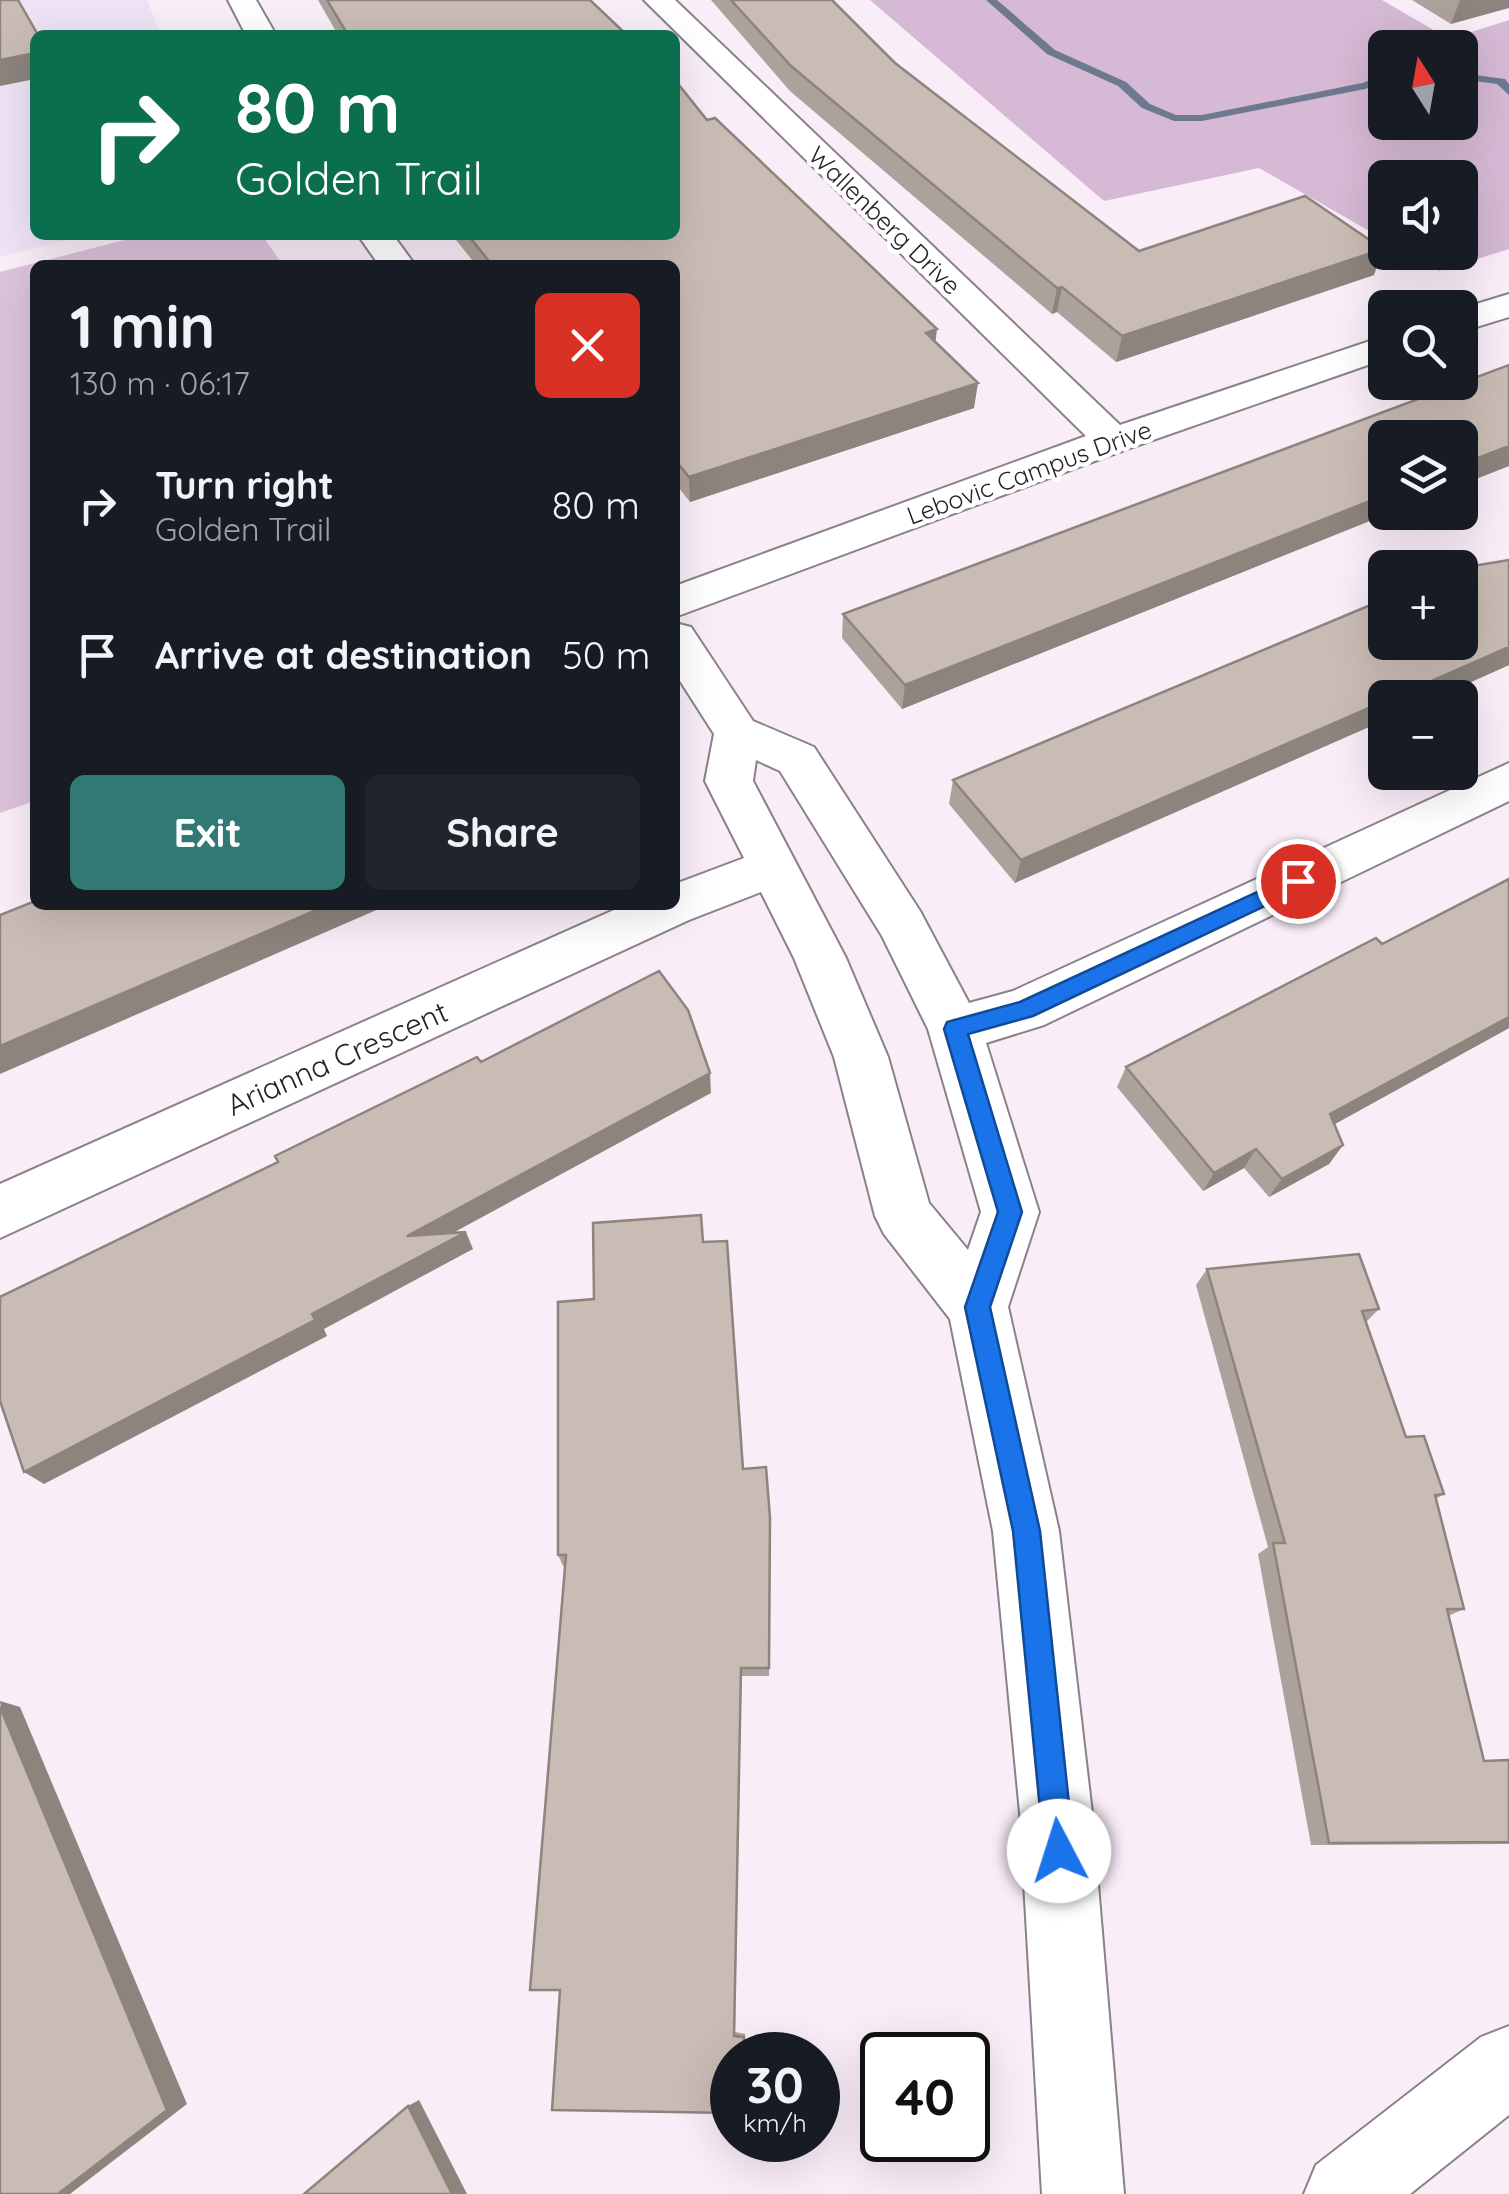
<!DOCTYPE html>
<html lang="en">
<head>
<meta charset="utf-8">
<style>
	body { margin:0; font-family:Quicksand,sans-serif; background:#20242c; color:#f1f3f6; height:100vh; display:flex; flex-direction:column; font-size:38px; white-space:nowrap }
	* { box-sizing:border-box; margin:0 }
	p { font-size:32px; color:#9ea1a6 }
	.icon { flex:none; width:55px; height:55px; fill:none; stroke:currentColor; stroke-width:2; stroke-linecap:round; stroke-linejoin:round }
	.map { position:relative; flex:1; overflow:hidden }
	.panel { position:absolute; left:30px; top:260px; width:650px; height:650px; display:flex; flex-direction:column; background:#171b24; border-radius:15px; box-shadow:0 10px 40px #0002 }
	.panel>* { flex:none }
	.top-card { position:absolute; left:30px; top:30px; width:650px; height:210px; border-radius:15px; box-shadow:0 10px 40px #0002; background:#0b6e4f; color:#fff; overflow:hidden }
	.needle { width:65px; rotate:349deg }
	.buttons { position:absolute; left:1368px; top:30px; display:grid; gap:20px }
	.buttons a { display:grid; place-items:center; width:110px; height:110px; border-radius:15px; background:#171b24; box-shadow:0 10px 40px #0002; font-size:50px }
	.speed { position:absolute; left:710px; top:2032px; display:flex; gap:20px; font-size:50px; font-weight:700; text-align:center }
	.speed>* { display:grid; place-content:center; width:130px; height:130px; border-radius:50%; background:#171b24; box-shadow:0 10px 40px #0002; line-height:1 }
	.speed small { font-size:25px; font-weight:400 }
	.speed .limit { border:5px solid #111; border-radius:15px; background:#fff; color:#111 }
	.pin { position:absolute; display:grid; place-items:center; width:85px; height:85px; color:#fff; margin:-42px; border:5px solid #fff; border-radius:50%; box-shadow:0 2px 10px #0007 }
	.me { position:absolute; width:110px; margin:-55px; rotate:355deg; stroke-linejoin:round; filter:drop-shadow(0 0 8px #0008) }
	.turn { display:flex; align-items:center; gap:35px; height:210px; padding:0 40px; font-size:45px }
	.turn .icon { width:130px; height:130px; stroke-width:2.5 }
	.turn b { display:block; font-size:70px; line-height:85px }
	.round { display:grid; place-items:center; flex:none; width:105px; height:105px; border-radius:15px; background:#20242c }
	.headline { display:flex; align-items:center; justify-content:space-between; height:170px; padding:0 40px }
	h1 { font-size:60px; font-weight:700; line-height:75px }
	.action { display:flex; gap:20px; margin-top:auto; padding:20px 40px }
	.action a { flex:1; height:115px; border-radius:15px; background:#317974; color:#fff; font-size:40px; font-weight:700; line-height:115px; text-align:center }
	.action a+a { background:#20242c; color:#f1f3f6 }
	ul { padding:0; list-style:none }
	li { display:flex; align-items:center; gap:30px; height:150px; padding:0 40px }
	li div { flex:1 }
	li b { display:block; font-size:38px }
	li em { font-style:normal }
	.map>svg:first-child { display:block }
	.education { fill:#f0e2f5 }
	.green { fill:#dcc3da }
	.forest { fill:#d6b9d4; fill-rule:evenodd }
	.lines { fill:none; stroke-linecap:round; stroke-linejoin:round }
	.stream { fill:#6e7990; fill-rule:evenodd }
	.minor-casing { stroke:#8b818a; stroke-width:4 }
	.minor { fill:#fff; fill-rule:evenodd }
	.wall { fill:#ada29b }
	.shaded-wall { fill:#8d847e }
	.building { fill:#c9bcb4; stroke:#8d847e; stroke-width:2.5 }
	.route { fill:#1a73e8; stroke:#114b97; stroke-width:2.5 }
	.labels { text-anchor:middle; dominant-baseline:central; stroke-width:9; stroke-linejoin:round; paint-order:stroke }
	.far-street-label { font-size:25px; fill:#262226; stroke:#fff }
	.street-label { font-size:30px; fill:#262226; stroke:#fff }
</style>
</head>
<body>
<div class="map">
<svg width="1509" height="2194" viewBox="0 0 1509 2194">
	<rect width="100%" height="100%" fill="#f9edf8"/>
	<!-- education -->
	<path class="education" d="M0 0H147L161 35H35V235H85L0 257Z"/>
	<!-- green -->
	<path class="green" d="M144 235H262L283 265H35V801L0 813V272Z"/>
	<!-- forest -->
	<path class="forest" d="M870 0H1382L1449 39 1509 20V249L1439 271 1406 253 1460 252V178H1385V240L1259 168 1104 201ZM1385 48H1460V122H1385Z"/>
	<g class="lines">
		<!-- stream -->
		<path class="stream" d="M986 0H997L1055 50 1126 82 1150 104 1176 115H1202L1362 83 1385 75V82L1365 89 1202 121H1174L1142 108 1118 86 1047 54Z
			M1460 73 1505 79 1509 84V95L1497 84 1460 79Z"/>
		<defs>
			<path id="minor" d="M228 0H256L276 35H246Z
				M644 0H675L1120 425 1385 336V359L1127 449 675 617V586L1086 436Z
				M358 235H393L415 265H379Z
				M1509 294V317L1460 332V309Z
				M675 623 691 627 753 721 814 747 920 911 969 1003 1013 991 1509 763V801L1044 1025 986 1043 1039 1212 1008 1307 1059 1531 1092 1813 1124 2194H1042L1020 1813 993 1531 950 1319 884 1234 875 1216 834 1057 794 958 761 892 689 920 0 1238V1184L625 905H675V884L744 858 705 781 714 734 675 673ZM756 760 780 771 882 936 928 1029 981 1212 968 1250 929 1203 888 1057 846 958 753 781Z
				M1509 2026V2115L1410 2194H1304L1316 2165 1481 2037Z"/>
		</defs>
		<!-- minor casing -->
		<use href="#minor" class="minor-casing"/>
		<!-- minor -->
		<use href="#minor" class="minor"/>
	</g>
	<!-- wall -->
	<path class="wall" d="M318 0H590L627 35H338Z
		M711 0H832L895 63 1139 251 1374 275 1116 362 1057 312 1052 314 790 91Z
		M1412 0H1509L1451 24Z
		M707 120 935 343 974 408 690 502 675 483V265H476L452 235H675Z
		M1509 365V466L1460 485V438H1385V512H1392L902 709 842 638 843 614Z
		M1509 560V665L1435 698H1385L1015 883 949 804 953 780Z
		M1509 879V1028L1334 1124 1343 1145 1329 1164 1269 1197 1244 1168 1203 1191 1117 1087 1126 1067 1382 944Z
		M703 1242 743 1469 770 1518 769 1676H741L735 2032 745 2034 744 2055 560 1990 565 1566H563L558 1555 594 1299Z
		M1207 1269 1379 1309 1366 1322 1406 1437 1444 1494 1436 1499 1464 1609 1448 1616 1484 1761 1509 1760V1844L1311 1845 1258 1554 1268 1547 1196 1285Z"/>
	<!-- shaded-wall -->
	<path class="shaded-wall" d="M1460 0H1509V8L1451 24Z
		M35 53V79L0 86V60Z
		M1383 249 1374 275 1116 362 1122 336Z
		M1062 287 1057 312 1052 314 1057 288Z
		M937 329 934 355 926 333Z
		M978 383 974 408 690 502 689 477Z
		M1509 446V466L1460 485V465Z
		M1385 495V512H1392L902 709 905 685Z
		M1509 647V665L1435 698H1393Z
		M1385 701V720L1015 883 1021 860Z
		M328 905H388L0 1074V1046Z
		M1509 1017V1028L1317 1134 1330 1114Z
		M710 1073 711 1093 416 1253 407 1236Z
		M1343 1145 1329 1164 1269 1197 1282 1179Z
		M1256 1149 1244 1168 1203 1191 1214 1173Z
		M466 1232 473 1249 324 1329 327 1336 44 1484 24 1472 312 1314Z
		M0 1701 20 1707 187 2104 70 2194H58Z
		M419 2100 467 2194H452L408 2106Z"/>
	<!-- building -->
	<path class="building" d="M0 0H18L38 35H35V53L0 60Z
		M327 0H590L627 35H348Z
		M731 0H832L895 63 1139 251 1305 196 1383 249 1122 336 1062 287 1057 288 791 66Z
		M675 80 707 120 715 118 937 329 926 333 978 383 689 477 675 460V265H492L468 235H675Z
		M1509 365V446L1460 465V438H1385V495L905 685 843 614Z
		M1509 560V647L1393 698H1385V701L1021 860 953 780 1385 599V642H1460V568Z
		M1509 879V1017L1330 1114 1343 1145 1282 1179 1256 1149 1214 1173 1126 1067 1376 938 1382 944Z
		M35 901V905H328L0 1046V915Z
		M659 971 688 1010 710 1073 407 1236 466 1232 312 1314 315 1320 24 1472 0 1401V1297L278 1162 275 1156 477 1057 481 1062Z
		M701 1215 703 1242 727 1241 743 1469 766 1467 770 1518 769 1668H741L734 2036 744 2037V2055H732V2113L552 2110 560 1990H530L566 1555H558V1302L594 1299 593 1223Z
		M1359 1254 1379 1309 1362 1311 1406 1437 1424 1436 1444 1494 1435 1495 1464 1609H1447L1484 1761 1509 1760V1842L1329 1843 1273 1543H1285L1207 1269Z
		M0 1707 167 2110 58 2194H0Z
		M408 2106 452 2194H304Z"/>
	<!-- route -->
	<path class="route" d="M1298 873 1308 881 1305 887 1033 1016 968 1034 1022 1212 990 1307 1040 1531 1074 1851 1069 1862 1059 1866 1048 1862 1044 1851 1013 1531 965 1307 998 1212 944 1029 947 1022 1020 1002Z"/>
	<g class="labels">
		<!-- far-street labels -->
		<g class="far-street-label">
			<text transform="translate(885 220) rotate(44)">Wallenberg Drive</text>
			<text transform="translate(1029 472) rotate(-20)">Lebovic Campus Drive</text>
		</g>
		<!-- street labels -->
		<g class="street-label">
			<text transform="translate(337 1058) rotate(-24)">Arianna Crescent</text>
		</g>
	</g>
</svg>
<div class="buttons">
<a><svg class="needle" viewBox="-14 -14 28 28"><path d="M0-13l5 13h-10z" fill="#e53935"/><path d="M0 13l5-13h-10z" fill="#9ea1a6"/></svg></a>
<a><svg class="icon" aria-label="sound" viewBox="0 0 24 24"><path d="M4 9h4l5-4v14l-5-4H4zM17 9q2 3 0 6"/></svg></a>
<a><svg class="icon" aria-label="search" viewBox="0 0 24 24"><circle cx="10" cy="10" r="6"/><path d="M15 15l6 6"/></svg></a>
<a><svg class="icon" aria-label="layers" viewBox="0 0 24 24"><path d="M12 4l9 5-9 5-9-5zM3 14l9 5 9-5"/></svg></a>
<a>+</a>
<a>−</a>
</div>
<div class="speed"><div>30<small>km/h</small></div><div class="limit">40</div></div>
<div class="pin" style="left:1298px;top:881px;background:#d93025"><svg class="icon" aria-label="arrive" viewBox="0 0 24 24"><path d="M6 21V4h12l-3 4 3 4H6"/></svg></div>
<svg class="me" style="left:1059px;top:1851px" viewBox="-20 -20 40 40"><circle r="19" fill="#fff"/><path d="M0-13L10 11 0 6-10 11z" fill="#1a73e8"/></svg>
<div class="top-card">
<div class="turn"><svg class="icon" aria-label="right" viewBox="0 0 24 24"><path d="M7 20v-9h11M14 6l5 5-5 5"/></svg><div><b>80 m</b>Golden Trail</div></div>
</div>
<section class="panel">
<div class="headline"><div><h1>1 min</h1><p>130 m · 06:17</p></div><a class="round" style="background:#d93025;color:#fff"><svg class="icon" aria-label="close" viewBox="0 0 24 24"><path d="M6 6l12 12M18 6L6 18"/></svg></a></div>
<ul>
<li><svg class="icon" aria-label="right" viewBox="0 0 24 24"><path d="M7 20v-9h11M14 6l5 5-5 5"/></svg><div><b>Turn right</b><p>Golden Trail</p></div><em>80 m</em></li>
<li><svg class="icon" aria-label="arrive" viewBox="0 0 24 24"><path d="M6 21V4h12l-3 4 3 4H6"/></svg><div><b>Arrive at destination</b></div><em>50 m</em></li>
</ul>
<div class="action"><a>Exit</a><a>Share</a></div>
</section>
</div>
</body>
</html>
